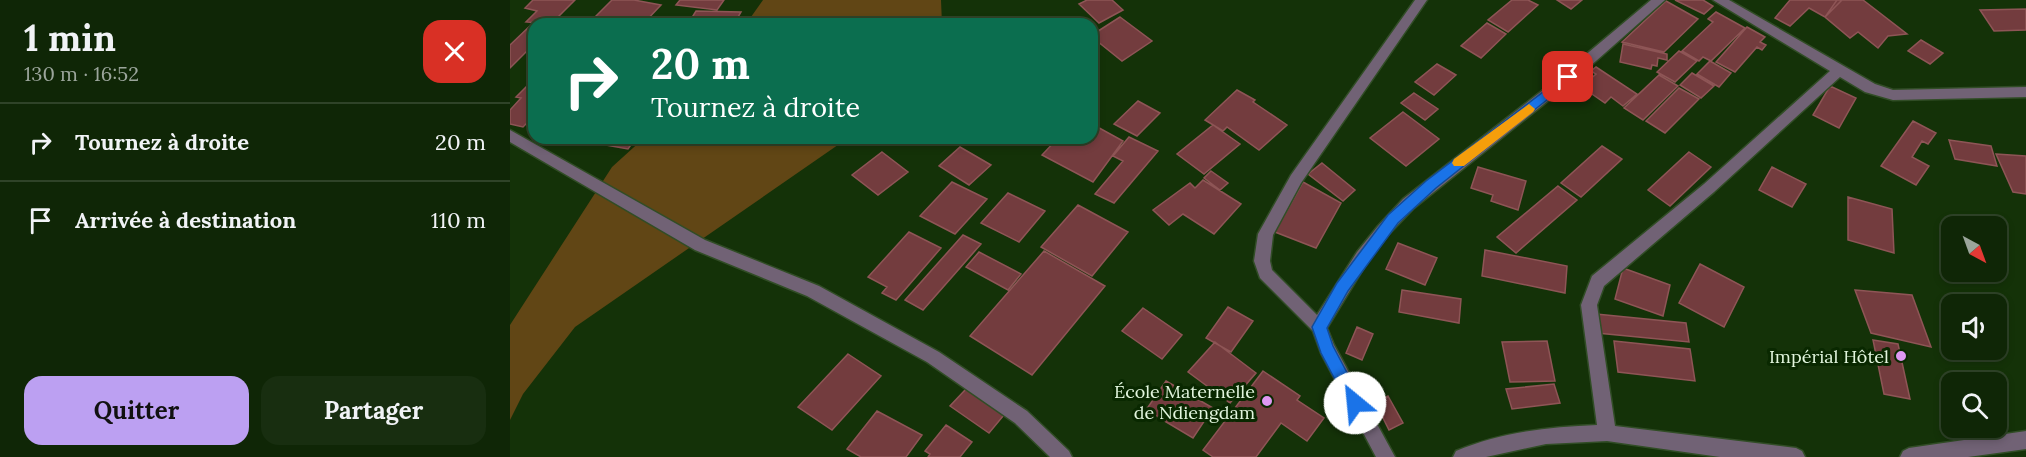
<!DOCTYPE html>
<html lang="fr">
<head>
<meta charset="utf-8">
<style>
	body { margin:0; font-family:Lora,serif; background:#182e10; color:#f1f3f6; height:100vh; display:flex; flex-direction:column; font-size:22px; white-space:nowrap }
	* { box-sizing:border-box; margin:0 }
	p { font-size:20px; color:#9ba59b }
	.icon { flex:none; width:33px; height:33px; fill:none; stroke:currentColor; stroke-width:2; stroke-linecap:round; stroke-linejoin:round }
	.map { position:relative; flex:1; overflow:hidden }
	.panel { display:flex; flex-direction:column; background:#0f2606; width:510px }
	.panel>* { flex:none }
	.banner { position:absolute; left:18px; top:18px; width:570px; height:126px; border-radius:18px; box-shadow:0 3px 9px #0003,0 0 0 2px #2f4328; background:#0b6e4f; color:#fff; overflow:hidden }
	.needle { width:39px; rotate:139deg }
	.fabs { position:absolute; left:1431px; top:216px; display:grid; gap:12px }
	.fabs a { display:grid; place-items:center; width:66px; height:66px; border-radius:12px; background:#0f2606; box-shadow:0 3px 9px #0003,0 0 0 2px #2f4328; font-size:30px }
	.pin { position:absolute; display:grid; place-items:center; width:51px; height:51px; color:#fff; margin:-26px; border-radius:12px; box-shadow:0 3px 9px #0006 }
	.me { position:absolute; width:66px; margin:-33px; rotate:332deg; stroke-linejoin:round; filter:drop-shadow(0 0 4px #0008) }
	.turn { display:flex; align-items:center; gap:21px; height:126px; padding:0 24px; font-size:27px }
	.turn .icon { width:78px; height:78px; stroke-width:2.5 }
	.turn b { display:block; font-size:42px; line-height:51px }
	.round { display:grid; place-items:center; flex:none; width:63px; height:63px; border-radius:18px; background:#182e10 }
	.summary { display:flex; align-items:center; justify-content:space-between; height:102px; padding:0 24px }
	h1 { font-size:36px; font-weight:800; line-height:45px }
	.button { display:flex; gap:12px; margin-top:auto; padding:12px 24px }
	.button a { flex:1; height:69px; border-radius:18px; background:#bca0f2; color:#111; font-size:24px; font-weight:800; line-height:69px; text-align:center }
	.button a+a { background:#182e10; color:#f1f3f6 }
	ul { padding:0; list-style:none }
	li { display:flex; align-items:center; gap:18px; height:78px; padding:0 24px; border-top:2px solid #2f4328 }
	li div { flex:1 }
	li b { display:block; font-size:22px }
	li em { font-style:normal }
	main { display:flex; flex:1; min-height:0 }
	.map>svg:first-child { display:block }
	.green { fill:#614615 }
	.building { fill:#733c3e; stroke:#8e5556; stroke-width:1.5 }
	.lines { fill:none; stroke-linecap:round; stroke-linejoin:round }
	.minor-casing { stroke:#314d26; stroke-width:3 }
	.minor { fill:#716275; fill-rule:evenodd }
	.route { fill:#1a73e8; stroke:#114b97; stroke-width:1.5 }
	.slow { fill:#f59e0b }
	.poi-dot { fill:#de98f2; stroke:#092800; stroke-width:2 }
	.labels { text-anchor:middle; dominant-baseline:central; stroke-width:6; stroke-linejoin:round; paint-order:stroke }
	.poi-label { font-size:18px; fill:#e2f5dd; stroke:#092800; text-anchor:end }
</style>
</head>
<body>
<main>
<section class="panel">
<div class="summary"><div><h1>1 min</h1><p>130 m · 16:52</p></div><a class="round" style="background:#d93025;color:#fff"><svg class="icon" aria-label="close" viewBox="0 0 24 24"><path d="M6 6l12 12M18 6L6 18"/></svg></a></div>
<ul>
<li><svg class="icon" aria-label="right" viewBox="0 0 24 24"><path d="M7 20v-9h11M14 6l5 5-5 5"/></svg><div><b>Tournez à droite</b></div><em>20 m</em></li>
<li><svg class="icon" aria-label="arrive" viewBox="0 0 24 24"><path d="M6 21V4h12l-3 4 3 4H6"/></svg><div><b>Arrivée à destination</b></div><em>110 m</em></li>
</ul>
<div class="button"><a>Quitter</a><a>Partager</a></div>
</section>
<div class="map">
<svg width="1516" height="457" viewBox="0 0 1516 457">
	<rect width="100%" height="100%" fill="#143208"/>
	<!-- green -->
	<path class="green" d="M253 0H431L432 24H236Z
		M134 138H338L65 327 13 394 0 420V325L102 167Z"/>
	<!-- building -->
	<path class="building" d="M23 0H65L41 24 16 22 27 11 15 8Z
		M102 0H124L151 5 133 24H78Z
		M170 0H214L207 10 166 5Z
		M577 0H602L613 10 589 23 569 4Z
		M1002 0H1018L1028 5 998 32 978 20Z
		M1047 0H1072L1061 9Z
		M1165 0H1193L1203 6 1194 14Z
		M1280 0H1332L1315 17 1299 8 1280 26 1265 18Z
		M1327 0H1353L1397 34 1378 36 1368 48 1348 32 1340 38 1315 17Z
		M1156 1 1188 19 1154 52 1112 42Z
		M1516 9V30L1484 31 1470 10Z
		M186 11 231 12 224 24H178Z
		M1206 12 1235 28 1201 61 1193 57 1189 61 1172 51 1203 22 1198 19Z
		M610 17 642 41 612 61 582 37V35Z
		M977 23 996 34 971 58 951 46Z
		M22 24H24V44L0 68V45Z
		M1237 27 1255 37 1250 42 1256 45 1252 50 1247 47 1225 72 1206 62Z
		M1411 40 1433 53 1420 64 1398 51Z
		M1113 44 1157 54V60L1148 58 1147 66 1142 65 1141 69 1110 62Z
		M1169 51 1187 61 1165 82 1147 72Z
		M1200 61 1221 73 1209 87 1187 74Z
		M927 64 946 75 924 95 905 82Z
		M1086 67 1127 94 1113 106 1101 97 1095 103 1066 83 1074 76 1079 80 1086 74 1081 71Z
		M1182 73 1204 86 1191 98 1170 85Z
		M1149 75 1168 86 1133 120 1114 108Z
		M24 79V116L13 127 0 124V110L11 98 6 97Z
		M1320 86 1346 98 1329 128 1303 115Z
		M1169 88 1189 99 1155 133 1136 121Z
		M727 90 745 100 743 102 777 125 749 150 717 127 713 131 695 120Z
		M904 93 928 109 915 120 891 103Z
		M628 101 650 113 627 136 604 124Z
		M893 112 929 139 896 166 860 138Z
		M1403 121 1426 133 1418 144 1412 141 1402 157 1419 166 1406 185 1371 166Z
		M582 124 613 141 583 182 532 155 548 138H582Z
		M703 125 730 144 694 174 667 154Z
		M619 137 648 151 604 203 585 194 613 161 603 156Z
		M76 138H126L118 149 73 141Z
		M1439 140 1481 146 1487 166 1445 159Z
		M1092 146 1112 159 1071 197 1051 183Z
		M450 147 481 165 459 185 429 166Z
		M372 152 398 172 368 195 342 175Z
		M1179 152 1201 167 1160 206 1138 190Z
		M1486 154 1516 156V194L1503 192Z
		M812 163 845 190 833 201 798 174Z
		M968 167 1016 181 1008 210 981 201 983 195 961 188Z
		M1262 167 1296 184 1282 207 1249 190Z
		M701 171 718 183 710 190 694 178Z
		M693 180 731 204 704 234 673 214 659 225 643 210 680 183 685 188Z
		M442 182 477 199 445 234 410 216Z
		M793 182 831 203 806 248 765 232Z
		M1048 186 1067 200 1006 253 987 237Z
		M498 193 535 211 509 242 471 223Z
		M1338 197 1382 209 1384 253 1338 240Z
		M568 205 618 232 582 276 531 247Z
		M399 232 431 248 386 300 372 293 377 287 358 277Z
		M453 235 471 244 413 310 395 300Z
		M888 243 927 258 915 285 876 269Z
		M975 250 1057 266 1055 293 972 276Z
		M534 251 595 286 522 375 460 336Z
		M469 252 511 274 498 290 456 267Z
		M1190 264 1234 287 1214 327 1169 303Z
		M1113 268 1160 285 1153 316 1105 299Z
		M892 290 951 299 949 323 889 312Z
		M1345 290 1402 295 1421 347 1361 333Z
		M718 307 743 321 721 352 696 338Z
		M633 308 672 335 652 359 612 331Z
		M1086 314 1176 323 1179 342 1087 333Z
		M847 327 863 334 852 360 836 353Z
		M1363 340 1388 344 1400 399 1374 394Z
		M1037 341 1045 381 1000 382 992 342Z
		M1104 341 1180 349 1185 381 1108 372Z
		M705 342 746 373 720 403 678 372Z
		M338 354 371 376 322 430 288 407Z
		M753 371 790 396 787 400 814 418 797 441 771 423 746 457H703L693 450Z
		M656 381 703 408 683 438 636 410Z
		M1044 384 1050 403 1002 409 996 389Z
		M456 389 494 415 479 433 440 406Z
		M878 396 893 423 879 430 865 402Z
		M367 411 412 435 396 457H351L337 449Z
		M436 425 462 442 450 457H418L420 454 415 451Z"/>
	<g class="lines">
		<defs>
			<path id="minor" d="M905 0H917L791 183 763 235 760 261 762 270 807 315 847 252 868 226 893 199 1042 83 1141 0H1155L1069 76 904 208 878 235 858 261 817 328 824 345 885 457H866L811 353 803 331 750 278 744 261 748 234 781 175Z
				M1203 0H1219L1365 84 1383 90 1516 87V97L1383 100 1355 92 1330 77 1204 192 1094 286 1087 305 1105 426 1286 448 1292 451 1295 457H1210L1097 441 1036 444 976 457H943L946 451C992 432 1038 427 1087 425L1071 305 1082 276 1194 184 1320 71Z
				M0 130 195 240 309 286 429 352 517 411 559 451 562 457H540L505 423 417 362 297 296 185 250 0 142Z
				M1516 431V449L1458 457H1390L1393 451 1399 448Z"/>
		</defs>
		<!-- minor casing -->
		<use href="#minor" class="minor-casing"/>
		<!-- minor -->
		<use href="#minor" class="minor"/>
	</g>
	<!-- route -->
	<path class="route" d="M1058 73 1064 77 1062 80 926 188 888 223 838 291 817 328 823 346 853 403 851 408 845 410 840 408 811 353 802 327 827 283 878 215 916 181Z"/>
	<!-- slow -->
	<path class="slow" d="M1019 104 1025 109 1023 112 954 166H944L942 163 944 159Z"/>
	<!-- markers -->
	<g class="poi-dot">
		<circle cx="1391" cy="356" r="6"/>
		<circle cx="757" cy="401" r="6"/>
	</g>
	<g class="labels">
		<!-- poi labels -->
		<g class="poi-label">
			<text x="1379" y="356">Impérial Hôtel</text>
			<text x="745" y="391">École Maternelle<tspan x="745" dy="21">de Ndiengdam</tspan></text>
		</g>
	</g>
</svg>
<div class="fabs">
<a><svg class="needle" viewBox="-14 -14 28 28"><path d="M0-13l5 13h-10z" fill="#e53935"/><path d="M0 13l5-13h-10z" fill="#9ba59b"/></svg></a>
<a><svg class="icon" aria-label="sound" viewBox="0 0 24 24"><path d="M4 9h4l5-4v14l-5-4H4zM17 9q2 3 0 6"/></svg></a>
<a><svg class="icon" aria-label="search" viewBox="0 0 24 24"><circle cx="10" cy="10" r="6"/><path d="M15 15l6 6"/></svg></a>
</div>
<div class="pin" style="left:1058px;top:77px;background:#d93025"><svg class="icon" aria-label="arrive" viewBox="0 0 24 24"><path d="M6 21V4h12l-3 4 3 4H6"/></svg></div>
<svg class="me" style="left:845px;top:403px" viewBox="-20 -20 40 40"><circle r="19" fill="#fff"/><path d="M0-13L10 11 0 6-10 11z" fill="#1a73e8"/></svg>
<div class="banner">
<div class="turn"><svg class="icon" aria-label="right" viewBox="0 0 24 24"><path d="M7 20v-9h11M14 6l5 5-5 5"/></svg><div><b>20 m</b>Tournez à droite</div></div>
</div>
</div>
</main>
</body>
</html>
